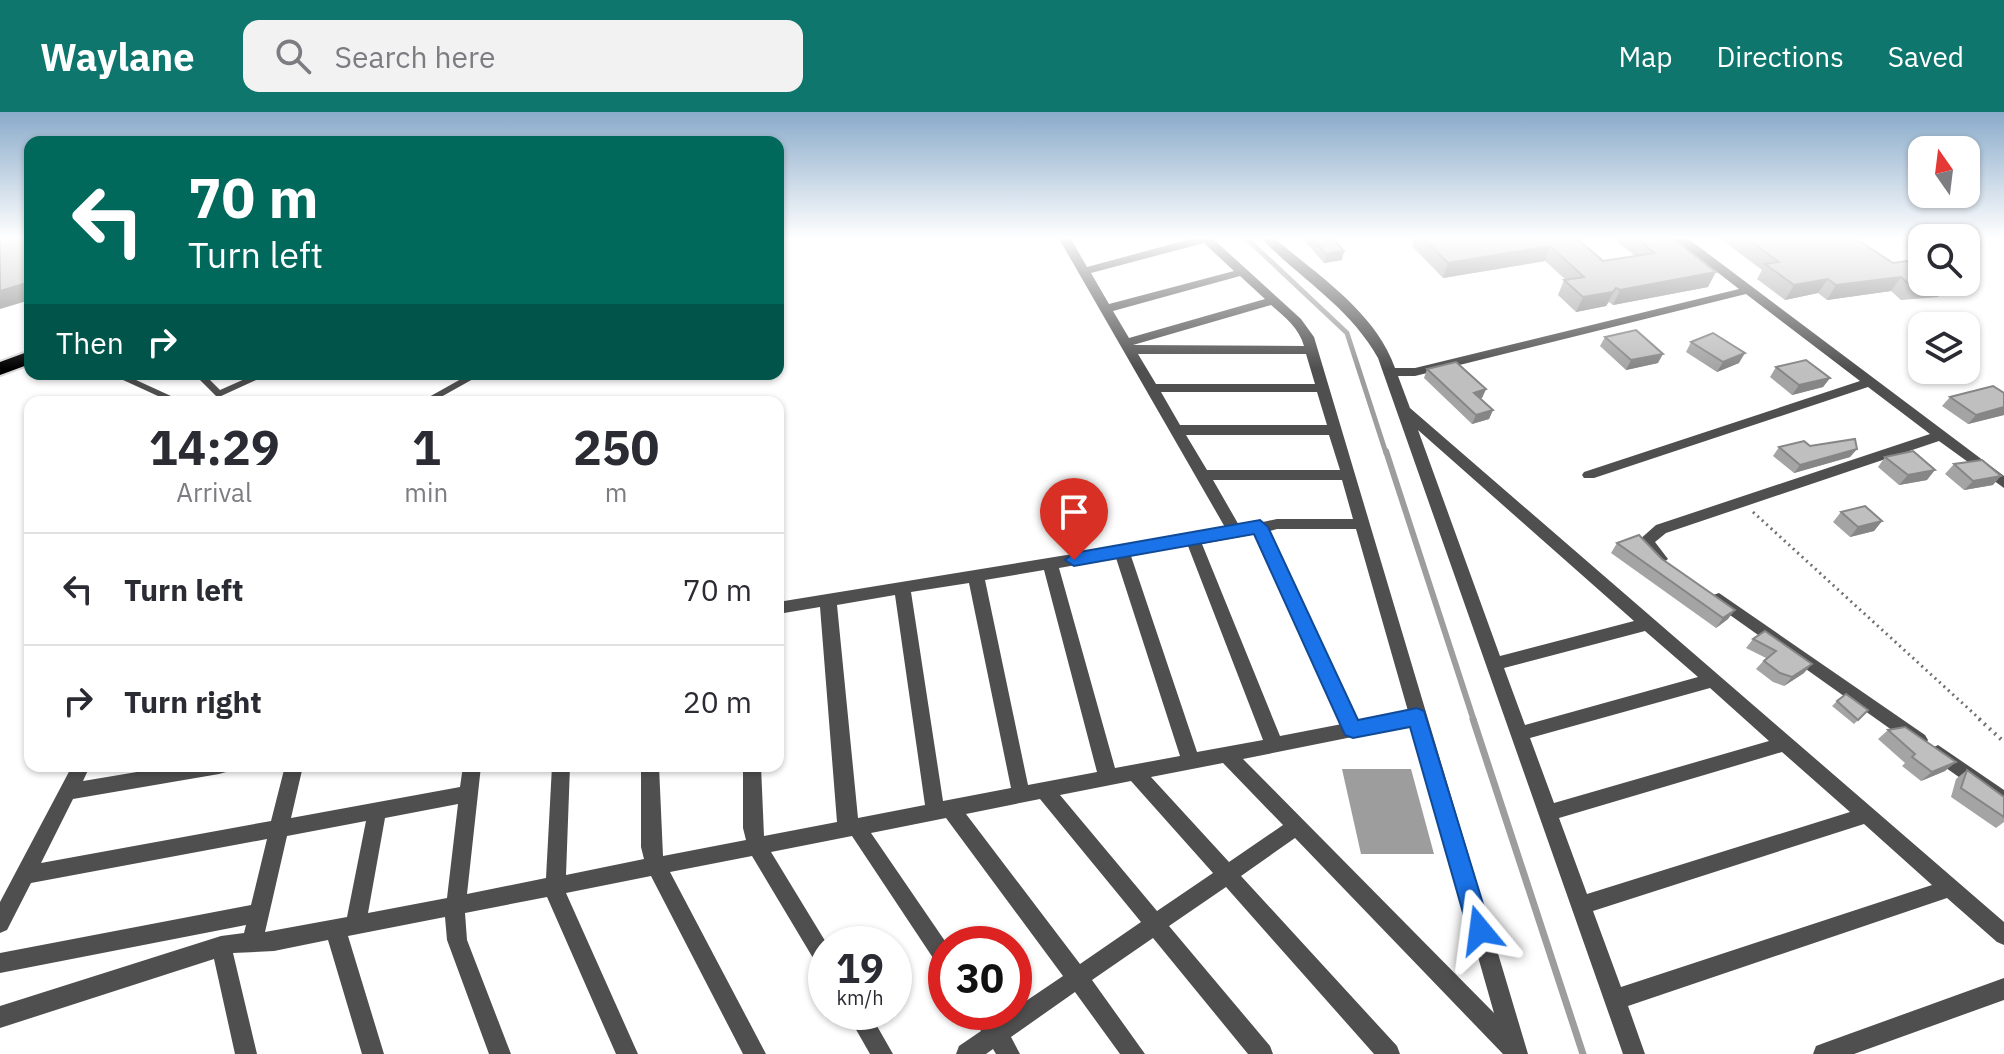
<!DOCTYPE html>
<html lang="en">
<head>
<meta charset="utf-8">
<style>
	body { margin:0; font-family:"IBM Plex Sans",sans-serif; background:#f2f2f3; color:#2b2b33; height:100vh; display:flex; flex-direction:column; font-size:30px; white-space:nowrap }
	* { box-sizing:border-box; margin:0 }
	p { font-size:26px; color:#7c7c81 }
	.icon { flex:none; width:44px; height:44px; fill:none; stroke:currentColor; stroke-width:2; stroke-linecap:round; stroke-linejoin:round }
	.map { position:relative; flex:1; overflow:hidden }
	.drawer { position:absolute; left:24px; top:284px; width:760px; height:376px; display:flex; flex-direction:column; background:#fff; border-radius:16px; box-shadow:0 2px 6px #0004 }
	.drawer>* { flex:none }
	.guide { position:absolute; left:24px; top:24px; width:760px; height:244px; border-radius:16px; box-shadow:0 2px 6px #0004; background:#00695c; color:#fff; overflow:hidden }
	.needle { width:52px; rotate:346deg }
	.controls { position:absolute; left:1908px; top:24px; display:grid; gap:16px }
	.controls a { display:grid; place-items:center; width:72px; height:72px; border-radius:16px; background:#fff; box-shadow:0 2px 6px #0004; font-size:40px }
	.speed { position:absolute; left:808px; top:814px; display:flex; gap:16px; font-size:40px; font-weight:700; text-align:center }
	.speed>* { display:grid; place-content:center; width:104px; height:104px; border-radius:50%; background:#fff; box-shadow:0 2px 6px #0004; line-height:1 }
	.speed small { font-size:20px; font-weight:400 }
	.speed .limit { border:12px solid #d22; background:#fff; color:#111 }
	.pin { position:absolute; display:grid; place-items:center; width:68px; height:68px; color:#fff; margin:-82px -34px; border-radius:50% 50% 50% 0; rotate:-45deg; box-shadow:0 0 8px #0007 }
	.pin .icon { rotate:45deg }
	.me { position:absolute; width:88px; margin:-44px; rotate:344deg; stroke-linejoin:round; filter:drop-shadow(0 0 6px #0008) }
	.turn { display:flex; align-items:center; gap:28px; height:168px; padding:0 32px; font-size:36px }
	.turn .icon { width:104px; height:104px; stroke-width:2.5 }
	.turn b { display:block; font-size:56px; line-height:68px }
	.then { display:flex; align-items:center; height:76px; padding:0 32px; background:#0003; gap:16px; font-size:30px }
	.eta { display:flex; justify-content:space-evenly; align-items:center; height:136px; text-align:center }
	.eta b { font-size:48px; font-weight:700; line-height:56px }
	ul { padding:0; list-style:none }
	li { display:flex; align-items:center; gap:24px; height:112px; padding:0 32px; border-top:2px solid #e1e1e2 }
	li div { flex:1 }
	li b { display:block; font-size:30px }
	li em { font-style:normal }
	header { display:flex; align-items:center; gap:48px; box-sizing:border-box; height:112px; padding:0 40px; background:#0f766e; color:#fff }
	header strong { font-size:38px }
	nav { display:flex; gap:44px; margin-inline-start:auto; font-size:28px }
	.search { width:560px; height:72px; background:#f2f2f3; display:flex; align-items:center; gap:20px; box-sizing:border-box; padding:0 28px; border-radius:16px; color:#7c7c81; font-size:30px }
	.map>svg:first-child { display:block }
	.water { fill:#9d9d9d }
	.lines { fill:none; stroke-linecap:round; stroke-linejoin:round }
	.stream-far2 { stroke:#9d9d9d; stroke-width:5 }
	.stream-far1 { stroke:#9d9d9d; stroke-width:6 }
	.stream { stroke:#9d9d9d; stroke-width:7 }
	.highway-casing { stroke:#dbdbdb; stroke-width:4 }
	.path-far1 { stroke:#717171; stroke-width:3; stroke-dasharray:2 4; stroke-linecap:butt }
	.path { stroke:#717171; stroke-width:4; stroke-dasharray:2 5; stroke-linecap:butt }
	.lane { fill:#4f4f4f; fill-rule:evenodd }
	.street { fill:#4f4f4f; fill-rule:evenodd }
	.highway { fill:#000; fill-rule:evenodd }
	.wall { fill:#a4a4a4 }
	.shaded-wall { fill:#868686 }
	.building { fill:#bfbfbf; stroke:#868686; stroke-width:2 }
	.route { fill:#1a73e8; stroke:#114b97; stroke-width:2 }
</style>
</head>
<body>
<header>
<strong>Waylane</strong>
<div class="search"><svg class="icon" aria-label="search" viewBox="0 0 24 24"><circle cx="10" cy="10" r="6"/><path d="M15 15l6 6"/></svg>Search here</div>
<nav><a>Map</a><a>Directions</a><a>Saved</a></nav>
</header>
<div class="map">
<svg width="2004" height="942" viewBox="0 0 2004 942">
	<rect width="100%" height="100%" fill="#fff"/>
	<!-- water -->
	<path class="water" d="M1342 657H1411L1434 742H1361Z"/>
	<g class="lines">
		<!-- stream-far2 -->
		<path class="stream-far2" d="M1245 125 1347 221 1386 341"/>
		<!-- stream-far1 -->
		<path class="stream-far1" d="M1386 339 1474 609"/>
		<!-- stream -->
		<path class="stream" d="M1473 607 1583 942"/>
		<defs>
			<path id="highway" d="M30 239V252L0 263V250Z"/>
		</defs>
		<!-- highway casing -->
		<use href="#highway" class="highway-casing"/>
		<!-- path-far1 -->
		<path class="path-far1" d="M1753 400 1982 609"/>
		<!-- path -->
		<path class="path" d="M1979 607 2004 630"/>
		<!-- lane -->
		<path class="lane" d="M110 262H123L184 290H171Z
			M194 262H204L220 278 256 262H269L219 285 216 284Z
			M470 262H482L432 290H420Z"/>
		<!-- street -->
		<path class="street" d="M1058 125H1070L1087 155 1198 125H1211L1301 207 1314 225 1528 942H1503L1295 726 1241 764 1397 934 1400 942H1374L1226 775 1169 814 1270 934 1273 942H1248L1153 826 1092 868 1145 942H1120L1075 880 1011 925 1020 942H996L993 937 986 942H956L959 934 981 919 970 900H994L999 907 1009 900H1014V897L1063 864 946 706 871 721 947 832 946 858 939 855 852 724 771 740 827 832 826 859 819 856 752 744 670 760 766 942H743L651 764 566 781 638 942H616L547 785 465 801 467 828 511 942H489L447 828 445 805 348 824 384 942H362L328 828 274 839 233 841 257 942H235L214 847 0 916V894L221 824 244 821 246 813 0 861V841L251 793 267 727 31 771 7 818 0 821V790L72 654H90L83 669 173 654H228L226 660 219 662 73 687 41 751 271 709 285 654H303L291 706 460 675 463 654H481L467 782 546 766 552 654H570L566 763 644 747 641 735V654H659L663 744 746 728 743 716V654H761L764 724 837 710 820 495 778 502V490L1226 417ZM1204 131 1234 159 1109 192 1091 161ZM1240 164 1265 187 1129 226 1113 199ZM1271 193C1285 205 1299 216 1304 234L1133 233ZM1138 242H1306L1315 272H1156ZM1161 280H1317L1327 313H1180ZM1186 323H1329L1340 358H1207ZM1213 368H1342L1353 407H1277L1240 415ZM1277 417H1356L1408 599 1358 609 1270 419ZM1256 422 1342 612 1280 624 1202 432ZM1188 434 1263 628 1197 640 1131 444ZM1116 446 1180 644 1115 656 1059 456ZM1044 458 1097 660 1028 673 985 468ZM969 471 1011 676 943 689 911 480ZM895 483 925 693 858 706 837 493ZM1412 613 1494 901 1243 647ZM1223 651 1283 713 1229 750 1151 665ZM1131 669 1213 761 1157 799 1060 683ZM1040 687 1141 810 1080 852 966 702ZM458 692 447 786 368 801 385 706ZM366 709 347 805 265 820 287 724Z
			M1260 125H1273C1317 163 1375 199 1395 256H1415L1739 177 1672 125H1686L2004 364V376L1939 329 1666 421 1655 430 1668 447 1660 453 1654 451 1638 429 1656 413 1930 322 1868 275 1594 366H1584L1582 363 1584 360 1860 269 1746 182 1415 264H1398L1410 296 2004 810V833L1997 830 1947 786 1628 894 1645 942H1623L1378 246C1349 194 1300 167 1260 125ZM1418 318 1634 509 1500 544ZM1645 519 1698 565 1525 613 1504 556ZM1710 576 1769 629 1554 691 1530 626ZM1782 640 1850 700 1587 782 1559 706ZM1864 712 1932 773 1621 875 1593 799Z
			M1719 481 1925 623 1928 628 1925 633 1919 636 1913 633 1713 491 1711 487 1713 483Z
			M1938 633 2004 678V697L1932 646 1929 641 1932 636Z
			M2004 866V888L1854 942H1813L1816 934 1824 931Z
			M846 900H869L893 942H870Z"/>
		<!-- highway -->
		<use href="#highway" class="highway"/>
	</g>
	<!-- wall -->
	<path class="wall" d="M1301 125H1331L1342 148 1324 151Z
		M1411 125H1575L1603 149 1635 144 1612 125H1671L1708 175 1613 193 1609 190 1606 194 1576 200 1558 183 1564 168H1566L1545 149 1443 166 1412 134 1414 128Z
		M1718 125H1853L1922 170 1948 171 1938 185 1901 188 1891 179 1827 188 1818 181 1785 188 1757 167 1762 158Z
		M1605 225 1658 251 1626 258 1600 234Z
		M1691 230 1739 251 1717 260 1686 240Z
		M1776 255 1830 266 1823 275 1792 283 1770 265Z
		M1427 257 1486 277 1482 286 1480 287 1493 298 1489 307 1472 312 1424 266Z
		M2004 281V303L1968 312 1942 294 1950 285Z
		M1810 334 1857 337 1850 345 1794 361 1773 344 1779 335Z
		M1885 345 1927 368 1899 373 1878 355Z
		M1954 352 1993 373 1964 378 1945 362Z
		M1841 400 1882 409 1874 419 1850 425 1833 410Z
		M1617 431 1662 447 1728 507 1716 516 1611 441Z
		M1765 519 1804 561 1784 574 1773 570 1756 557 1766 546 1746 536 1753 527Z
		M1837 589 1868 598 1854 612 1832 594Z
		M1888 618 1945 659 1921 669 1902 654 1905 651 1878 627Z
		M1967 658 2004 685V710L1996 716 1951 685 1956 667Z"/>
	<!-- shaded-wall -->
	<path class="shaded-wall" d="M1550 134 1545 149 1443 166 1448 151Z
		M1344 139 1342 148 1324 151 1326 142Z
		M1716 160 1708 175 1613 193 1620 178Z
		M1901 165 1891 179 1827 188 1836 173Z
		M1828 167 1818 181 1785 188 1794 173Z
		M30 170V188L0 197V179Z
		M1616 176 1606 194 1576 200 1583 185Z
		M1745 241 1739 251 1717 260 1723 250Z
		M1663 242 1658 251 1626 258 1631 248Z
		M1830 266 1823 275 1792 283 1799 273Z
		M1486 277 1482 286 1470 290 1474 281Z
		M2004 295V303L1968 312 1976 303Z
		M1493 298 1489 307 1472 312 1476 303Z
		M1857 337 1850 345 1794 361 1800 353Z
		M1935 358 1927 368 1899 373 1908 363Z
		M2001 364 1993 373 1964 378 1973 369Z
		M1882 409 1874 419 1850 425 1858 415Z
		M1735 498 1728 507 1716 516 1723 506Z
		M1812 552 1804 561 1784 574 1792 565Z
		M1956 650 1945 659 1921 669 1932 660Z"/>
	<!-- building -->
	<path class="building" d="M0 125H30V170L0 179Z
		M1311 125H1331L1344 139 1326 142Z
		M1422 125H1575L1603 149 1655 141 1636 125H1671L1716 160 1620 178 1616 176 1613 180 1583 185 1564 168 1584 165 1550 134 1448 151Z
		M1745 125H1853L1893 151 1922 147V170L1948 171 1911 174 1901 165 1836 173 1828 167 1794 173 1765 152 1779 150Z
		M1636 218 1663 242 1631 248 1605 225Z
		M1713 221 1745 241 1723 250 1691 230Z
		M1806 248 1830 266 1799 273 1776 255Z
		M1456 250 1486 277 1474 281 1493 298 1476 303 1427 257Z
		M1993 274 2004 281V295L1976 303 1950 285Z
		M1855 327 1857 337 1800 353 1779 335 1804 329 1810 334Z
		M1913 339 1935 358 1908 363 1885 345Z
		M1982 348 2001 364 1973 369 1954 352Z
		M1865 394 1882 409 1858 415 1841 400Z
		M1639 423 1662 447 1735 498 1723 506 1617 431Z
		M1765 519 1812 552 1792 565 1780 561 1764 549 1776 539 1753 527Z
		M1846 582 1868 598 1858 608 1837 589Z
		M1905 615 1956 650 1932 660 1912 645 1915 642 1888 618Z
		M1967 658 2004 685V705L1961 676Z"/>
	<!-- sky -->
	<linearGradient id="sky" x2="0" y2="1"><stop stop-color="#8aabca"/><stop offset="0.49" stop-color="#fff"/><stop offset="1" stop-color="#fff" stop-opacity="0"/></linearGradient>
	<rect width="2004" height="257" fill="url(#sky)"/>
	<!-- route -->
	<path class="route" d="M1260 408 1268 415 1358 608 1417 596 1424 599 1491 818 1488 825 1480 829 1472 825 1468 818 1410 615 1353 626 1345 623 1254 422 1074 454 1065 448 1074 441Z"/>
</svg>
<div class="controls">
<a><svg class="needle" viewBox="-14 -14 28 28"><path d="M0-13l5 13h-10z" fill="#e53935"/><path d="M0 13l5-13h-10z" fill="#7c7c81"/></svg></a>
<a><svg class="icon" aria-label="search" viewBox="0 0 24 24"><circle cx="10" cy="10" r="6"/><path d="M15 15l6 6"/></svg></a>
<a><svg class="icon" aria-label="layers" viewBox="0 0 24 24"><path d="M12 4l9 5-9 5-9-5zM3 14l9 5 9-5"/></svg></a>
</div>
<div class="speed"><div>19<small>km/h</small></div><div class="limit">30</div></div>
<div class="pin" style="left:1074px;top:448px;background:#d93025"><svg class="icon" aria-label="arrive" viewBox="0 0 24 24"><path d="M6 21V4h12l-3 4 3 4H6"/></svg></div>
<svg class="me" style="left:1480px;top:818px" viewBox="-20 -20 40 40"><path d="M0-17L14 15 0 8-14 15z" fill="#1a73e8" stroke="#fff" stroke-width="4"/></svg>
<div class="guide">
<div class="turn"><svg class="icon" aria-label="left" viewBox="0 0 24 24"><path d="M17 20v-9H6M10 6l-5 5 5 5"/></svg><div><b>70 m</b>Turn left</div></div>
<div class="then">Then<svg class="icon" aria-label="right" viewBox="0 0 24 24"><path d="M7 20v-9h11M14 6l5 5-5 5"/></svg></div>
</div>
<section class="drawer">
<div class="eta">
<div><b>14:29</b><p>Arrival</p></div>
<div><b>1</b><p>min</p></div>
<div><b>250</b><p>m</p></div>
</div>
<ul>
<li><svg class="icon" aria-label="left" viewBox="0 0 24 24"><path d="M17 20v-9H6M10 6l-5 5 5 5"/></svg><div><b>Turn left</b></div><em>70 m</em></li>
<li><svg class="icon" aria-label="right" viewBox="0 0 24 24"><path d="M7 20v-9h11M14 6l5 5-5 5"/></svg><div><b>Turn right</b></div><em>20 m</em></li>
</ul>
</section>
</div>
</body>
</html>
